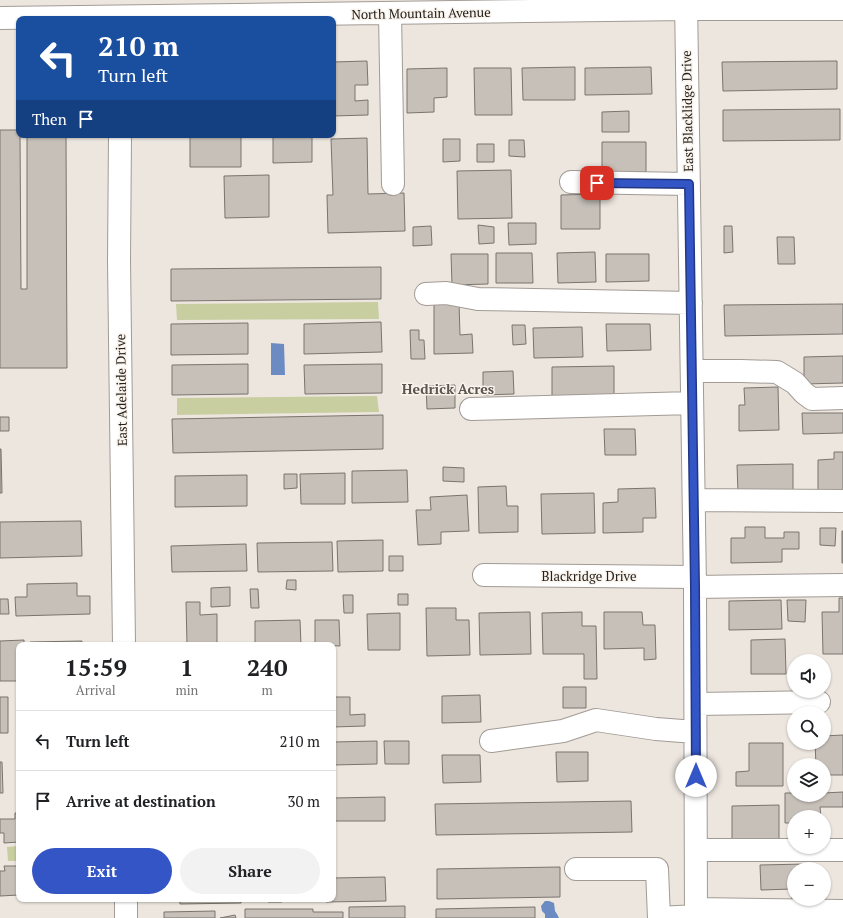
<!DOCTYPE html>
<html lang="en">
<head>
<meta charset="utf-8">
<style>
	body { margin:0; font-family:"PT Serif",serif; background:#f2f2f2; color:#202124; height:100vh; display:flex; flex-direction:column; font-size:15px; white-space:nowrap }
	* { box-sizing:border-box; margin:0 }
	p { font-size:13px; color:#757577 }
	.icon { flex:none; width:22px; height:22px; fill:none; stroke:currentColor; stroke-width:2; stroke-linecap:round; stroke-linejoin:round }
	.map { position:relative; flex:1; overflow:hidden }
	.sheet { position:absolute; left:16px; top:642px; width:320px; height:260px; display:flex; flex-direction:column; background:#fff; border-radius:8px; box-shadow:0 1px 3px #0004 }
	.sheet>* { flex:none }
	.top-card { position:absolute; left:16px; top:16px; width:320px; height:122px; border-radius:8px; box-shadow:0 1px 3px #0004; background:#1a4fa0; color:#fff; overflow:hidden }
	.tools { position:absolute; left:787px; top:654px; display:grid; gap:8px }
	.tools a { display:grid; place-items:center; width:44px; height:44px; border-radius:50%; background:#fff; box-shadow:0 1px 3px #0004; font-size:20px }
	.pin { position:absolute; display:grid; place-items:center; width:34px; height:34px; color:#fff; margin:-17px; border-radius:8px; box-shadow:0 2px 6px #0006 }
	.me { position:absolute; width:44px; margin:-22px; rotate:0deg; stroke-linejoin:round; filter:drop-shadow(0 0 3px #0008) }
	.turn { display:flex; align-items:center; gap:14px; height:84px; padding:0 16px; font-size:18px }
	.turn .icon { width:52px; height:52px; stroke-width:2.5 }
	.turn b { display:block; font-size:28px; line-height:34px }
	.then { display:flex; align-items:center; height:38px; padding:0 16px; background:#0003; gap:8px; font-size:15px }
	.eta { display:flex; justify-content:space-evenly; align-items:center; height:68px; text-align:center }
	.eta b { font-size:24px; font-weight:800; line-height:28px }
	.primary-button { display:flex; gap:8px; margin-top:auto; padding:8px 16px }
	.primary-button a { flex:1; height:46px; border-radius:24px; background:#3455c6; color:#fff; font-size:16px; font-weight:800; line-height:46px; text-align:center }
	.primary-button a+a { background:#f2f2f2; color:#202124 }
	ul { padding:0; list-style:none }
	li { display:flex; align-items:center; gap:12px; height:60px; padding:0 16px; border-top:1px solid #e0e0e0 }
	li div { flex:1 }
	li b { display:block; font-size:15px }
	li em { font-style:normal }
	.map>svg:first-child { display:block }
	.green { fill:#c8cea0 }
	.water { fill:#6c8bc3 }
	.building { fill:#c6c0b9; stroke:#7a746e }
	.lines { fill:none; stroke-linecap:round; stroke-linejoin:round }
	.minor-casing { stroke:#a29b95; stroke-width:24 }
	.minor { stroke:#fff; stroke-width:22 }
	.route-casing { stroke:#223781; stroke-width:10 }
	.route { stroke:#3455c6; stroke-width:7 }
	.labels { text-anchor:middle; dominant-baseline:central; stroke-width:3; stroke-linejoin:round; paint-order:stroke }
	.street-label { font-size:13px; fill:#23211e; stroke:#faf3ec }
	.neighbourhood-label { font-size:14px; font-weight:bold; fill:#5a554f; stroke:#faf3ec }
</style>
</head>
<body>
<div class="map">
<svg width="843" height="918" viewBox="0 0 843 918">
	<rect width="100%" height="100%" fill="#ece6df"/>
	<!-- green -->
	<path class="green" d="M378 302 379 319 177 320 176 304Z
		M377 396 379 412 177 415V398Z
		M19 846V861H8L7 847Z"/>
	<!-- water -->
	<path class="water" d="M271 343 284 344 285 375H271Z
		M545 901H549L554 903 555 911 557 914 559 918H545V914L542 911 541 906Z"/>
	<!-- building -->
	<path class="building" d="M367 61 368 85H355V101L368 100V115L333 116V62Z
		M837 61V89L723 91 722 62Z
		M575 67V100H523L522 68Z
		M651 67 652 94 585 95V68Z
		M447 68V97L434 98V112L407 113V69Z
		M474 68H511L512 115H475Z
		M840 109V140L723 141V110Z
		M629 111V132H602V112Z
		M0 130H19V135H20L21 289H27V135H66L67 368H0Z
		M190 135H241V167H190Z
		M273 135H312V162L273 163Z
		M367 138 368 194 404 193 405 231 328 233 327 195H333L331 139Z
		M443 139H460V161L443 162Z
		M509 140H524L525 157 509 156Z
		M602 142H646V172L602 173Z
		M477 144H494V162H477Z
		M511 170 512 218 458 219 457 171Z
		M269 175V217L225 218 224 176Z
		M600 194V229H561V195Z
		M508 223H536V244L509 245Z
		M478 225 494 227V243L479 244Z
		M431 226 432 245 413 246V227Z
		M724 226H732L733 252 724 253Z
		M777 237H794L795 264H778Z
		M595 252 596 282 558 283 557 253Z
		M496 253H532L533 283H496Z
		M451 254H488V284L452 285Z
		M606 254H649V281L606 282Z
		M381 267V299L171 301V269Z
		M459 303 460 335 472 334 473 353 434 354V304Z
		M843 304V334L725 336 724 305Z
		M381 322 382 352 304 354V324Z
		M248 323V354L171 355V324Z
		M606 324H650L651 350 607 351Z
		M512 325H525L526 344 513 345Z
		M582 327 583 357 534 358 533 328Z
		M410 330H419V340H424L425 359H411Z
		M843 356V383L804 384V357Z
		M248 364V394L172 395V365Z
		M382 364V393L305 394 304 365Z
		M614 366V395L552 396V367Z
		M513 371 514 394 483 395V372Z
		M455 385V408L427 409 426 386Z
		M778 387 779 430 739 431V405H745L744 388Z
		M802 413H843V433L803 434Z
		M383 415V449L173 453 172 419Z
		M0 417H9V431H0Z
		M604 429H635L636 455H605Z
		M0 449H1L2 493H0Z
		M834 452H843V492H818V460L834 459Z
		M793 464V491L738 492 737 465Z
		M443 467 464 468V482L443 481Z
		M407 470 408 502 352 503V471Z
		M345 473V504H301L300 474Z
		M284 474H297V488L284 489Z
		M247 475V506L175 507V476Z
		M506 486 507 506H518V532L479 533 478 487Z
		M655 488 656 518H643V532L603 533V503L618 502V489Z
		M594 493 595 533 542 534 541 494Z
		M467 495 469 531 441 532V544L418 545 416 510H431L430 497Z
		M81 521 82 556 0 558V522Z
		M745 527H765V538H784V532H799V549H782V562L731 563V538H745Z
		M820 528H836L835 546 820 545Z
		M842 531H843V563H842Z
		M383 540V571L338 572 337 541Z
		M332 542 333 571 258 572 257 543Z
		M246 544 247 571 172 572 171 546Z
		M389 556H403V571H389Z
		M287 580H296V590L286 589Z
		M77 583V596H90V614L16 616 15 597H27V584Z
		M230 587V606L211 607V588Z
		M250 589H258L259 608H251Z
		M398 594H408V605H398Z
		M343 595H353V613H344Z
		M839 598H843V654H823L822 612H839Z
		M0 599H8L9 614H0Z
		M781 600 782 629 729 630V601Z
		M787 600H806L805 622 788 621Z
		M186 602H200V615L217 614V645H187Z
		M426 608H456V620H469L470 655 427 656Z
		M530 612 531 654 480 655 479 613Z
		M582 612V626H596L597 679H584V654H543L542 613Z
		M604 612H642L643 625H655L656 659 644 660V648L604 649Z
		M400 613V650H368L367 614Z
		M300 620 301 645H255V621Z
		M315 620H339L340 646 315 645Z
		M785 639 786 674H751V640Z
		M24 640V645H19V681H0V641Z
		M82 641V645H30V642Z
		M563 687H586V708H563Z
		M480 695 481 722 442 723V696Z
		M0 697H8V733H0Z
		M333 697H350V715L365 714V726L333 727Z
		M843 735V775H824V765H816L815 743H824V736Z
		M377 741V764L333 765V742Z
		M384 741H409V764H385Z
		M749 743H783V786H736V772L749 771Z
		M556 752H588V781L557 782Z
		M442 755H480L481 782 443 783Z
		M0 762H2L3 793H0Z
		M843 792V807H820L821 817H794V823H785V793H794V795H824V793Z
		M385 797V821H333V798Z
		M631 801 632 832 436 835 435 804Z
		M779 805V839L732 840V806Z
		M15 813H19V842L4 843V833H0V819H15Z
		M806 864V869H794V899H807V900H792V889L761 890 760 865Z
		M4 866H19V895L0 896V871H5Z
		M560 867V897L437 899V869Z
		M385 877 386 901 326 902V899H333V878Z
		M180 899H241V903L180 904Z
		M268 899H282V902H268Z
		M405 906V918H349V907Z
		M535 907V918H436V909Z
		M245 909H313V912H343V918H245Z
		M215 911V918H164V912Z
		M235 915 236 918H220Z"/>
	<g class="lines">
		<defs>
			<path id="minor" d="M686 0 695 587 696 918
				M390 13 393 184
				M0 18 686 9H843
				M120 135 119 261 124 645
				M571 182 689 184
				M426 294 446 293 478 299 691 303
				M692 371H741L777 372 795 383 804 393 812 399 843 398
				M471 409 692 403
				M694 500 843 501
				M484 575 695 577
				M695 587 843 585
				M696 704 819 702
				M491 741 563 731 596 720 656 729 695 732
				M696 850H843
				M576 869H657L659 918 696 916
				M126 899V918
				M696 909 843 911"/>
		</defs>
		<!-- minor casing -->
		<use href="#minor" class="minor-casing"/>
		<!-- minor -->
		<use href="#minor" class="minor"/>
	</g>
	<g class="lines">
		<defs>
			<path id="route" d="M597 183 689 184 695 587 696 776"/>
		</defs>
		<!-- route casing -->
		<use href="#route" class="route-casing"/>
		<!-- route -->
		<use href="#route" class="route"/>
	</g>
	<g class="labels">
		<!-- street labels -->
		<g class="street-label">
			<text transform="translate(421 13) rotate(-1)">North Mountain Avenue</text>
			<text transform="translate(687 111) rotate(-91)">East Blacklidge Drive</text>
			<text transform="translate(121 390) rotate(-91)">East Adelaide Drive</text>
			<text x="589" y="576">Blackridge Drive</text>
		</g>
		<!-- neighbourhood labels -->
		<g class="neighbourhood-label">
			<text x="448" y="388">Hedrick Acres</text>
		</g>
	</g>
</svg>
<div class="tools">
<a><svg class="icon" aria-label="sound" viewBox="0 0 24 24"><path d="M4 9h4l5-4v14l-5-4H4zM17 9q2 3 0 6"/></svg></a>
<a><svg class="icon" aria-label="search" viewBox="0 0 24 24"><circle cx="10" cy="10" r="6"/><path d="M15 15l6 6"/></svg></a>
<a><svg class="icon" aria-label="layers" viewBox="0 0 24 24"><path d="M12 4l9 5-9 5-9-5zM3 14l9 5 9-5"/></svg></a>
<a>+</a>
<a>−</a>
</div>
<div class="pin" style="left:597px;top:183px;background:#d93025"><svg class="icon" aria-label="arrive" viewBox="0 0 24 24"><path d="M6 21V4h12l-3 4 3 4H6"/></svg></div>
<svg class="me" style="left:696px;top:776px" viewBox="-20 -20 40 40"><circle r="19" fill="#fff"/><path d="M0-13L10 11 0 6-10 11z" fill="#3455c6"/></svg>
<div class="top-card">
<div class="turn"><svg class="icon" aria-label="left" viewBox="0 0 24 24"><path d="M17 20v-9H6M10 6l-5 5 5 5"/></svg><div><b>210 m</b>Turn left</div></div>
<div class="then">Then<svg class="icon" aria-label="arrive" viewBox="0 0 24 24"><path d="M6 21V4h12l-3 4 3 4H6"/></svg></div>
</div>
<section class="sheet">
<div class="eta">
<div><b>15:59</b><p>Arrival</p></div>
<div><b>1</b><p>min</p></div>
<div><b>240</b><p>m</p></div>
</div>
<ul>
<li><svg class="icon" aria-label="left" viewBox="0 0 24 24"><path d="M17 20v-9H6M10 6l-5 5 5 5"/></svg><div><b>Turn left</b></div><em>210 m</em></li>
<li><svg class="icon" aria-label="arrive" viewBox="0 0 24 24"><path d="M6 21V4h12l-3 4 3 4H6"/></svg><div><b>Arrive at destination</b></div><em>30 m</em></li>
</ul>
<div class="primary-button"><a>Exit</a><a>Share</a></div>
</section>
</div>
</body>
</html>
